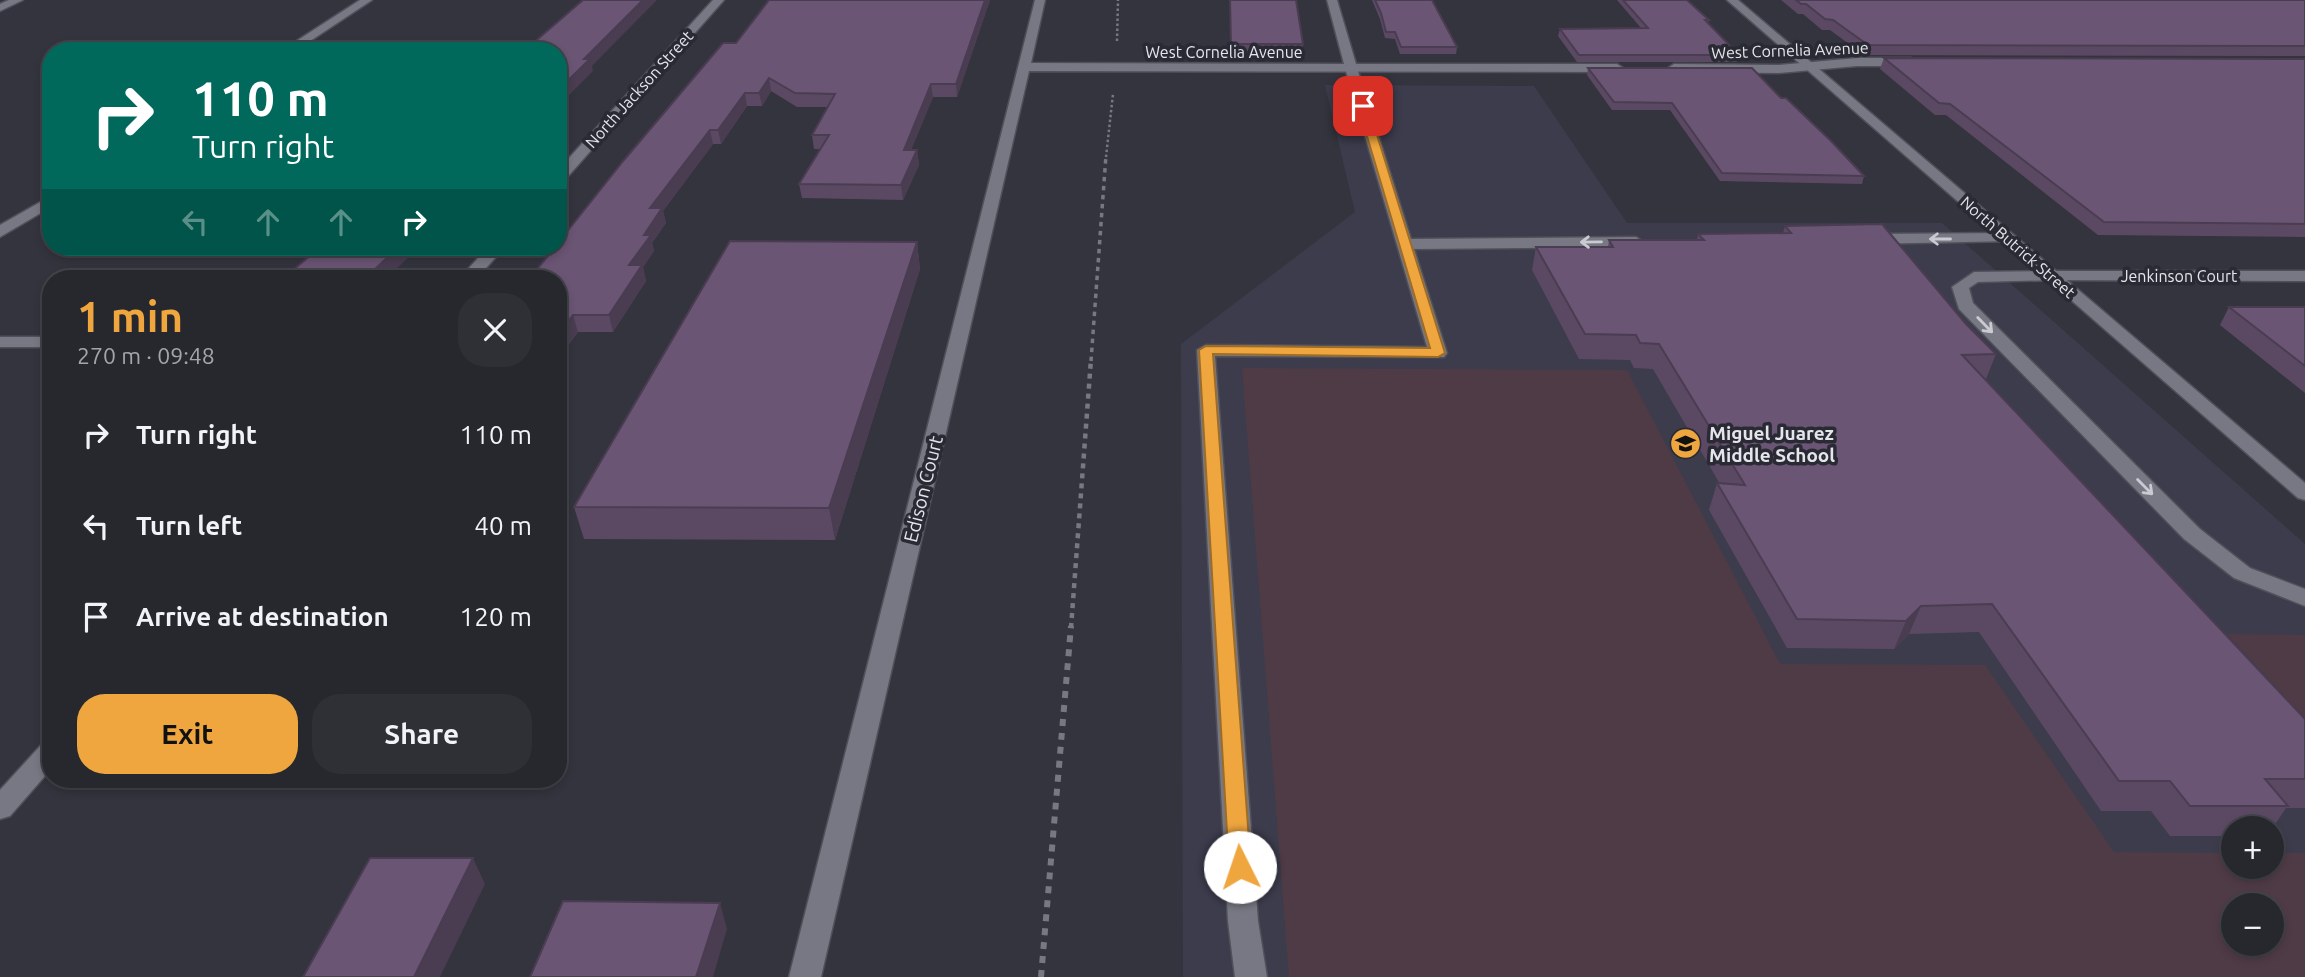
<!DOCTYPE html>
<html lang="en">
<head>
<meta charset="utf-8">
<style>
	body { margin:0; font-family:Ubuntu,sans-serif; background:#2f2f36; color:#f1f3f6; height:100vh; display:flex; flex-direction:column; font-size:26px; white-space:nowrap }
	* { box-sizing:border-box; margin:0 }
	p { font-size:23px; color:#a4a5aa }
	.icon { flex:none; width:38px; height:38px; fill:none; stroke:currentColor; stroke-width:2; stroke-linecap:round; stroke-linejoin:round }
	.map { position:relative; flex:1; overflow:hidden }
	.details { position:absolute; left:42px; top:270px; width:525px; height:518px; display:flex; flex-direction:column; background:#27272e; border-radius:28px; box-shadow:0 4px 10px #0003,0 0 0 2px #43444a }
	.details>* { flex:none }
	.guide { position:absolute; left:42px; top:42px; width:525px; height:214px; border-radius:28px; box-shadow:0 4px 10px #0003,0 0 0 2px #43444a; background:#00695c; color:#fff; overflow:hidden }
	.controls { position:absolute; left:2221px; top:816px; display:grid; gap:14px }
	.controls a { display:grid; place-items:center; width:63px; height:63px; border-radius:50%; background:#27272e; box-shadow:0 4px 10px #0003,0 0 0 2px #43444a; font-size:35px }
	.pin { position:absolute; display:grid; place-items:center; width:60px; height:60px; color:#fff; margin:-30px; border-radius:14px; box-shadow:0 4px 10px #0006 }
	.me { position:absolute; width:77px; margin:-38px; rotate:356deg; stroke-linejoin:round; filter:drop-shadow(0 0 5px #0008) }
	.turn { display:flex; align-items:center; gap:24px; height:147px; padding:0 35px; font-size:32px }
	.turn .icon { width:91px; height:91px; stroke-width:2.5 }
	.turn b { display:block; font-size:49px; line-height:60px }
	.lanes { display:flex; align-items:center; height:66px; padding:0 35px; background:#0003; justify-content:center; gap:35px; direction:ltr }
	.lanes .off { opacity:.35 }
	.round { display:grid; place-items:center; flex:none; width:74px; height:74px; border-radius:28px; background:#2f2f36 }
	.summary { display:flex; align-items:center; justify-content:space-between; height:119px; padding:0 35px }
	h1 { font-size:42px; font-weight:700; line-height:52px; color:#f0a63e }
	.cta { display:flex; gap:14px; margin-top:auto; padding:14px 35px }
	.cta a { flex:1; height:80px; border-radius:28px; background:#f0a63e; color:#111; font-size:28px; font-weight:700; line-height:80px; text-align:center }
	.cta a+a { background:#2f2f36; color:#f1f3f6 }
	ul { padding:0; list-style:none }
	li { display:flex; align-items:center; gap:21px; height:91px; padding:0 35px }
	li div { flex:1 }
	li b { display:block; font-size:26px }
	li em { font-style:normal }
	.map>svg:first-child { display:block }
	.built { fill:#3c3c4d; fill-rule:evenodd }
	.green { fill:#4f3b46; fill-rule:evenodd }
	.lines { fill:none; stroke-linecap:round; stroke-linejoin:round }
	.service-casing { stroke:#505059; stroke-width:3 }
	.minor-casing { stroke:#505059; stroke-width:3 }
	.tertiary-casing { stroke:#505059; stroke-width:3 }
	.path-far3 { stroke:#787881; stroke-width:2.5; stroke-dasharray:2.5 2.5; stroke-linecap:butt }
	.path-far2 { stroke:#787881; stroke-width:3.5; stroke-dasharray:4.5 4.5; stroke-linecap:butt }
	.path-far1 { stroke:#787881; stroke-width:4.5; stroke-dasharray:5 5; stroke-linecap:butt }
	.path { stroke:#787881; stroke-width:6; stroke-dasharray:7 7; stroke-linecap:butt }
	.service { fill:#787884; fill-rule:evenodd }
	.minor { fill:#787884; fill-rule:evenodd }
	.tertiary { fill:#787884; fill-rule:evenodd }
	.wall { fill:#5b4964 }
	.shaded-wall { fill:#4a3c51 }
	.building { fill:#6a5574; stroke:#4a3c51; stroke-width:2 }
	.oneway { stroke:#cacad2 }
	.route { fill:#f0a63e; stroke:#9c6c28; stroke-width:2 }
	.labels { text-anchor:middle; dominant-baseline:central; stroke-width:7; stroke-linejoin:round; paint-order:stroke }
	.far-street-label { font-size:16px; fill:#e5e5ec; stroke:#2a2a34 }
	.poi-label { font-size:19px; font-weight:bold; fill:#e5e5ec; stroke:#2a2a34; text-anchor:start }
	.street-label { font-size:19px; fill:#e5e5ec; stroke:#2a2a34 }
</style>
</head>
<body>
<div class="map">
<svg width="2305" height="977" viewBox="0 0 2305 977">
	<rect width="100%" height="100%" fill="#34343e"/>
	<!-- built -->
	<path class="built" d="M1325 85 1534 86 1627 223H1942L2305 544V977H1183L1181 344 1355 212ZM2233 828H2272V866H2233ZM2233 905H2272V943H2233Z"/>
	<!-- green -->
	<path class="green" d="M1242 368 1627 370 1780 664 1985 665 2114 852 2233 853V866H2272V853H2305V977H1289ZM2233 905H2272V943H2233Z
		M2227 634 2305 635V718Z"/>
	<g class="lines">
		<defs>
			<path id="service" d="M1351 64 1357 68 1411 239 1636 237 1644 242 1636 247 1414 249 1447 353 1444 357 1215 356 1258 921 1267 977H1235L1228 921 1197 350 1206 345 1427 347 1345 68Z
				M2009 233 2017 238 2015 241 1867 244 1859 239 1867 234Z
				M2052 271 2060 276 2058 280 1978 282 1969 288 1973 303 2200 529 2250 568 2305 589V606L2234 578 2184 539 1959 309 1952 287 1974 272Z"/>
			<path id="minor" d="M9 0H23L0 11V4Z
				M360 0H372L295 51H281Z
				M1035 0H1045L1031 63 1344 64 1327 0H1337L1356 64H1617L1623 68 1617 72 1029 71 821 977H789Z
				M1857 58H1911L1917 62 1911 66H1857L1779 73 1674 72 1668 68 1674 64 1779 65Z
				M51 196V207L0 237V225Z
				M2052 271H2305V281L2046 280 2044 276Z
				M0 337H51V347H0Z"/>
			<path id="tertiary" d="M713 0H724L563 182 558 183V170Z
				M1727 0H1738L2305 483V500L2298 498Z
				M488 247H505L477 278H460Z
				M51 741V769L10 816 0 819V790L42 744Z"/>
		</defs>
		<!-- service casing -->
		<use href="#service" class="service-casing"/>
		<!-- minor casing -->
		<use href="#minor" class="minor-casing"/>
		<!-- tertiary casing -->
		<use href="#tertiary" class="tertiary-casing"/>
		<!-- path-far3 -->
		<path class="path-far3" d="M1117 41 1118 0
			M1106 157 1113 94"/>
		<!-- path-far2 -->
		<path class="path-far2" d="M1091 361 1106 155"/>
		<!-- path-far1 -->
		<path class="path-far1" d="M1071 628 1091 359"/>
		<!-- path -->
		<path class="path" d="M1041 977 1071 626"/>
		<!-- service -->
		<use href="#service" class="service"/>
		<!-- minor -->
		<use href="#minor" class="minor"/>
		<!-- tertiary -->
		<use href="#tertiary" class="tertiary"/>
	</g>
	<!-- wall -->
	<path class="wall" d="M769 0H990L957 97H933L911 150H917L919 165 903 200 802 198 799 184 821 149H814L812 135 828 107H797L771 91 762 106H747L721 144H713L663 211 666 223 652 243 654 251 643 267 646 281 613 332H578L558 359V278L736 43Z
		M1230 0 1303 44 1302 52H1231Z
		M1372 0H1432L1457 47 1456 54H1400L1395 39 1385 38 1380 19Z
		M1617 0H1687L1709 20 1708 24 1739 55 1737 62H1577L1558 36 1560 29 1641 28Z
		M1781 0H2305V56L1864 55 1830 30H1822L1803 14H1798Z
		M1884 58 2305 59V237L2098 235 1946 115H1935L1880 69Z
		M1588 68 1781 98 1864 176 1862 184 1720 181 1670 110H1612L1587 75Z
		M1785 226 1966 324 1996 354 1986 379H1985L2305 719V808H2286L2272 829V828H2233V836H2170L2151 811H2101L1979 632 1909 634 1894 649 1787 648 1709 510 1717 483 1720 484 1653 369 1634 368 1630 360 1579 359 1532 270 1536 247H1608L1609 240H1697L1698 234 1783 233Z
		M917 242 920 269 835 540 584 539 574 507Z
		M2229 307H2305V393L2220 325Z"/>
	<!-- shaded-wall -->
	<path class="shaded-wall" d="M643 0H657L592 66 593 71 558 106V90L584 59Z
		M985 0H990L957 97 956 84Z
		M769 78 771 91 762 106 759 93Z
		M931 84 933 97 905 164 904 150Z
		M745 93 747 106 721 144 718 130Z
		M710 130 713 144 663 211 666 223 652 243 654 251 643 267 646 281 613 332 609 315 629 265 644 235 650 208Z
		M917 150 919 165 903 200 901 185Z
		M917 242 920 269 835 540 829 508Z
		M398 247H419L387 278H366Z
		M573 315 578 332 558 359V335Z
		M1921 606 1909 634 1894 649 1906 621Z
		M473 858 485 884 440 977H414Z
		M720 903 727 929 713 977H696Z"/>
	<!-- building -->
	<path class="building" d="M583 0H643L584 59H590L558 90V51H524Z
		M769 0H985L956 84H931L904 150H917L901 185 799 184 829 135H812L835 94 795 93 769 78 759 93H745L718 130H710L650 208H662L644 235H651L629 265H642L609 315H573L558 335V278H530L555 247H558V243L624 160 723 43H736Z
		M1230 0H1296L1303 44H1231Z
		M1375 0H1432L1457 47H1401L1395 32H1386L1381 13Z
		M1623 0H1687L1709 20H1705L1739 55H1579L1560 29 1648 28Z
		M1796 0H2305V46L1868 45 1833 20 1825 19 1806 4H1801Z
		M1884 58 2305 59V224L2104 222 1950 104 1939 103Z
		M1588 68H1752L1781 98H1786L1831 141 1864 176 1722 173 1672 103 1614 102Z
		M1882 224 1966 324 1996 354 1962 355 2305 719V779H2265L2288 806H2190L2170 781H2119L1992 604 1921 606 1906 621 1797 619 1717 483 1745 485 1659 344 1640 343 1636 335 1585 334 1536 247H1613L1609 240H1704L1698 234 1791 233 1785 226Z
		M730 241 917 242 829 508 574 507Z
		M320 247H398L366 278H284Z
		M2229 307H2305V366Z
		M370 858H473L414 977H303Z
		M563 901 720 903 696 977H530Z"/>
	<!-- one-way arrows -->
	<defs><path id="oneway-shaft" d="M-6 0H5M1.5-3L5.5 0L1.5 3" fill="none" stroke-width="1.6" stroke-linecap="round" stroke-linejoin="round" transform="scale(1.75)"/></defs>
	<g class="oneway">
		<use href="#oneway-shaft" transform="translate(1940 239) rotate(180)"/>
		<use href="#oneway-shaft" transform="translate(1591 242) rotate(179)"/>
		<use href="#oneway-shaft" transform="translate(1985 325) rotate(46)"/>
		<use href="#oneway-shaft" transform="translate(2145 487) rotate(45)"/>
	</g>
	<!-- route -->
	<path class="route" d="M1363 103 1368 106 1445 353 1438 357 1213 354 1251 867 1247 873 1240 876 1232 873 1229 867 1199 350 1206 346 1430 348 1358 106Z"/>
	<!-- icons -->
	<defs>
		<symbol id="school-disc" viewBox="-11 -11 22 22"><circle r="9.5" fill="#f0a63e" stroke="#2a2a34"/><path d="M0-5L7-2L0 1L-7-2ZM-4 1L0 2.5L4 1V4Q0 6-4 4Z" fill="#111"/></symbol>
	</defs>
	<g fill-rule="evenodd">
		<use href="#school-disc" x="1668" y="426" width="35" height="35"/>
	</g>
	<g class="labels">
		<!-- far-street labels -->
		<g class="far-street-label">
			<text transform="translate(1790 50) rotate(-2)">West Cornelia Avenue</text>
			<text x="1224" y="52">West Cornelia Avenue</text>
			<text transform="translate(639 89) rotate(-48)">North Jackson Street</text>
			<text transform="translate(2018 247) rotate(41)">North Butrick Street</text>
			<text x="2179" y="276">Jenkinson Court</text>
		</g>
		<!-- poi labels -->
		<g class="poi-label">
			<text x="1709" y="433">Miguel Juarez<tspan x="1709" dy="22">Middle School</tspan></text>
		</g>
		<!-- street labels -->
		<g class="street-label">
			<text transform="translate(923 489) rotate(-76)">Edison Court</text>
		</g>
	</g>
</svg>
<div class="controls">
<a>+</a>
<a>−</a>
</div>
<div class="pin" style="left:1363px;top:106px;background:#d93025"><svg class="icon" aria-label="arrive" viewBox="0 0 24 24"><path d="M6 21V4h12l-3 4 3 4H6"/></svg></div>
<svg class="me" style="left:1240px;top:867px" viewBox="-20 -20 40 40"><circle r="19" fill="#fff"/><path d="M0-13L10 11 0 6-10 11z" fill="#f0a63e"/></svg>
<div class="guide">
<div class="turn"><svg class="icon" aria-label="right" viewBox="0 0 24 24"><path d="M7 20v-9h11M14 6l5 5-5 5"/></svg><div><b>110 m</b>Turn right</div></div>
<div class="lanes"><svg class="icon off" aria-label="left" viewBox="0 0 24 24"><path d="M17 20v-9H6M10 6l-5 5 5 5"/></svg><svg class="icon off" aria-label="ahead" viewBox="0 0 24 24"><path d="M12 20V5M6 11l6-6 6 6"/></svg><svg class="icon off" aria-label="ahead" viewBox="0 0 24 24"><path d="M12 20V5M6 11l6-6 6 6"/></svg><svg class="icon" aria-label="right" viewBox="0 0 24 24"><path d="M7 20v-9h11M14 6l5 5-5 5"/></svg></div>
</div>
<section class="details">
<div class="summary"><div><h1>1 min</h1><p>270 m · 09:48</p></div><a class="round"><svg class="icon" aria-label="close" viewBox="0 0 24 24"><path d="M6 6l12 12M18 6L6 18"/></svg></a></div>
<ul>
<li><svg class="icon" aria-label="right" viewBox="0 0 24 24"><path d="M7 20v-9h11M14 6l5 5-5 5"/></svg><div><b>Turn right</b></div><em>110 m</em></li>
<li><svg class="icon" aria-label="left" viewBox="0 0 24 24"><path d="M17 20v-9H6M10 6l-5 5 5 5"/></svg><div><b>Turn left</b></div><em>40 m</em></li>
<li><svg class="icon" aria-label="arrive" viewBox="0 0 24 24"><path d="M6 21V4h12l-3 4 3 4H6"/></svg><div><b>Arrive at destination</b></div><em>120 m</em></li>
</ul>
<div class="cta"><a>Exit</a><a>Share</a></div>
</section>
</div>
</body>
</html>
